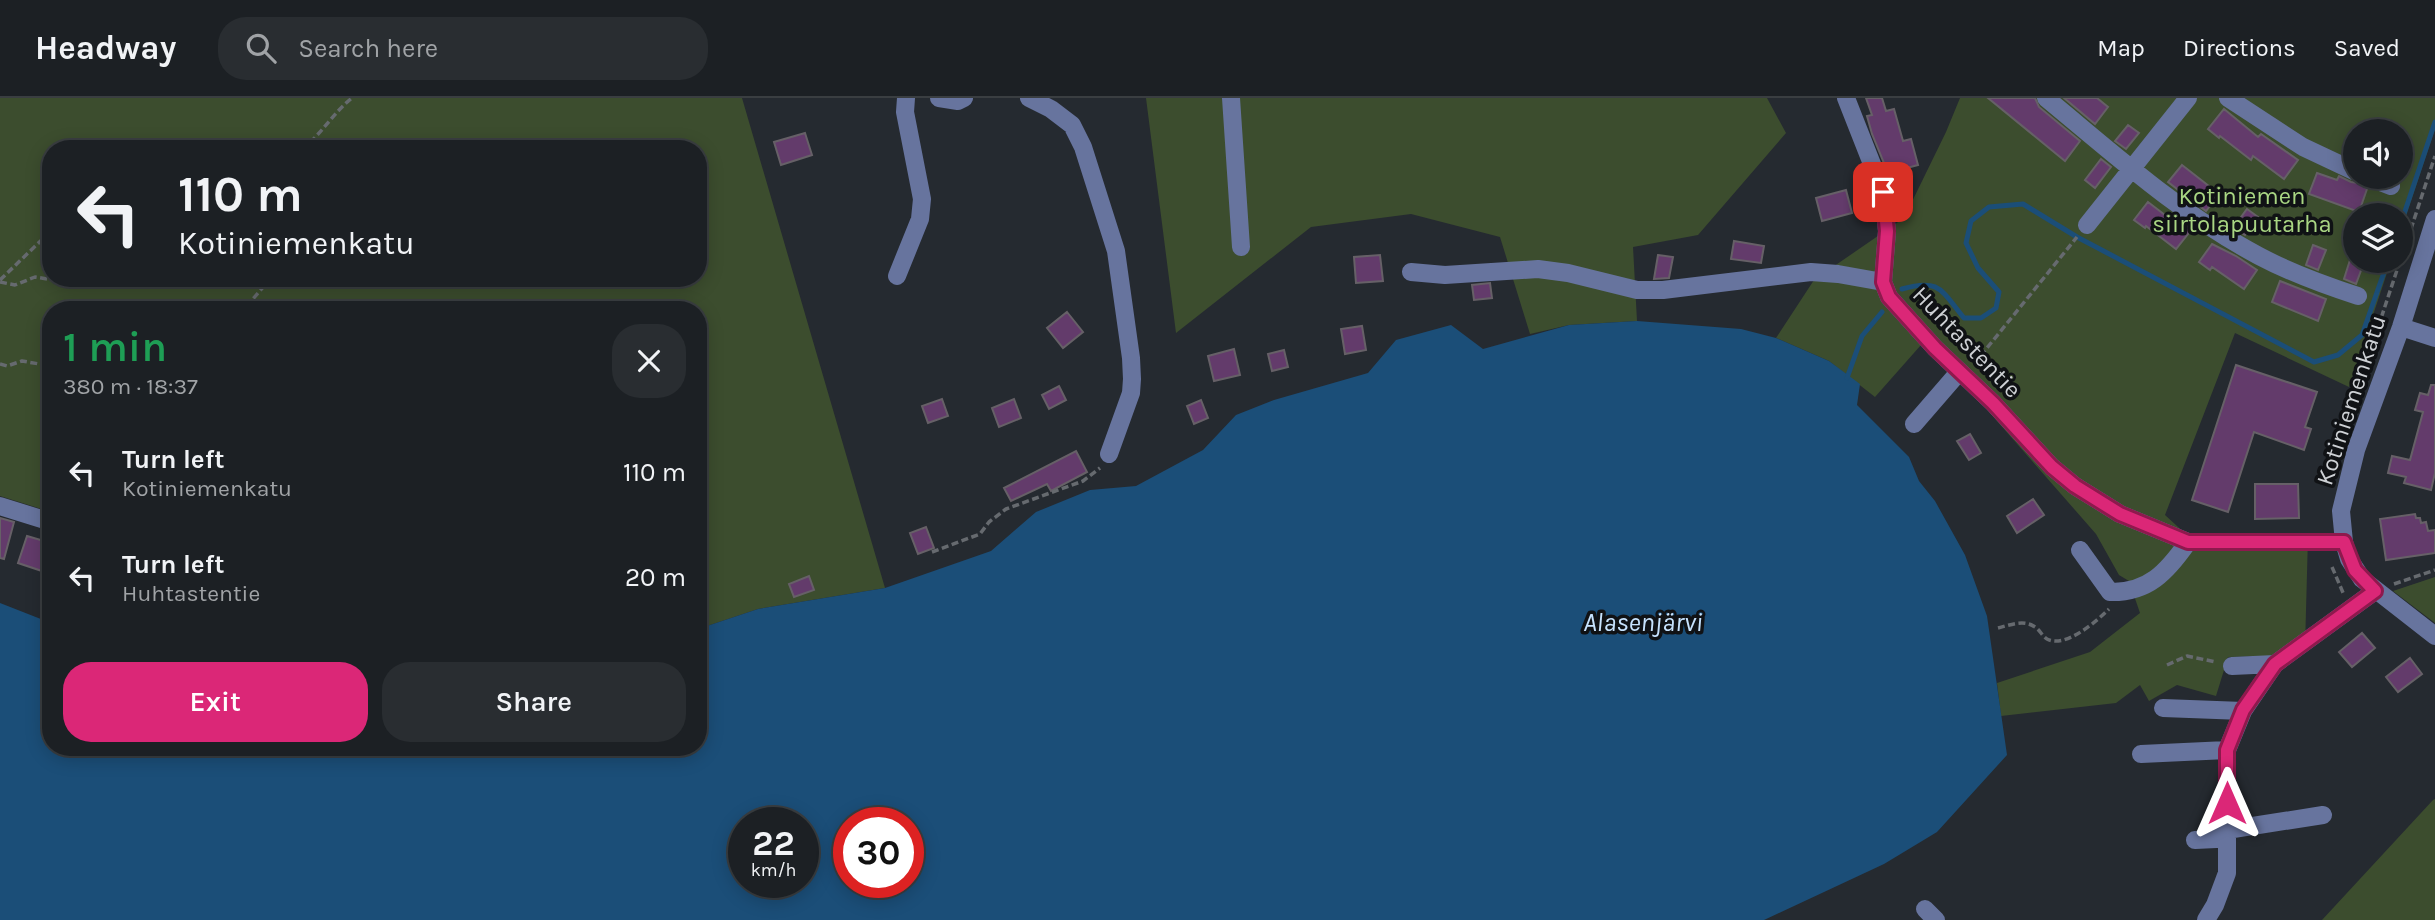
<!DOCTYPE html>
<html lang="en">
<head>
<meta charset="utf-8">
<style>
	body { margin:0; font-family:Karla,sans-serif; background:#292d31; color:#f1f3f6; height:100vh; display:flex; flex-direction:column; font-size:26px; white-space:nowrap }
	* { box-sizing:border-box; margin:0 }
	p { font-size:23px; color:#a0a3a6 }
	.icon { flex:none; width:38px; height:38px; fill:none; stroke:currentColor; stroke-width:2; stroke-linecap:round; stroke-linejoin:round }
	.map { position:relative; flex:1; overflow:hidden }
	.side { position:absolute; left:42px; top:203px; width:665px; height:455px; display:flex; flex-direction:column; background:#1c2024; border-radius:28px; box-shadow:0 4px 18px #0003,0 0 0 2px #3a3e41 }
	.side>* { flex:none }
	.hud { position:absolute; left:42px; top:42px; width:665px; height:147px; border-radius:28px; box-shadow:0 4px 18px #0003,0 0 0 2px #3a3e41; background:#1c2024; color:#f1f3f6; overflow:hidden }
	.fabs { position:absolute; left:2343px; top:21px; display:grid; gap:14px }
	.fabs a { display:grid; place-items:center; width:70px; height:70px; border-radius:50%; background:#1c2024; box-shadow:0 4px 18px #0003,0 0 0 2px #3a3e41; font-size:35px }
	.speed { position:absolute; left:728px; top:709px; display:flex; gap:14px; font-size:35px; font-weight:700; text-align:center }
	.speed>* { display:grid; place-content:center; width:91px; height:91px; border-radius:50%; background:#1c2024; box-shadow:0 4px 18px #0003,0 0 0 2px #3a3e41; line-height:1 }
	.speed small { font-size:18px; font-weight:400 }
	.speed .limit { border:10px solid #d22; background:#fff; color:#111 }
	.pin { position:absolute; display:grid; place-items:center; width:60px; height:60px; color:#fff; margin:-30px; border-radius:14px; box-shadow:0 4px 10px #0006 }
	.me { position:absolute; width:77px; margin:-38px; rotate:0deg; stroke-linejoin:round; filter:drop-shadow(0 0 5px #0008) }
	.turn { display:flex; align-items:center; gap:24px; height:147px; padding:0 21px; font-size:32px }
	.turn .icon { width:91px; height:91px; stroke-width:2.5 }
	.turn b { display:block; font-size:49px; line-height:60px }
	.round { display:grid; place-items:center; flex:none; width:74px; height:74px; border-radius:28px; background:#292d31 }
	.head { display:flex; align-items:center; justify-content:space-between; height:119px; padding:0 21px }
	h1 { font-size:42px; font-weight:600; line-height:52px; color:#1e9e55 }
	.cta { display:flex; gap:14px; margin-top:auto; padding:14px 21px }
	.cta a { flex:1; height:80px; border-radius:28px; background:#db2777; color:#fff; font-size:28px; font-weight:600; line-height:80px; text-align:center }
	.cta a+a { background:#292d31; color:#f1f3f6 }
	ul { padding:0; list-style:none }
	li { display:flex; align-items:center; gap:21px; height:105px; padding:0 21px }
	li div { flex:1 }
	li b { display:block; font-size:26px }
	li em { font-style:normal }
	header { display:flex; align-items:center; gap:42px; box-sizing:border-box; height:98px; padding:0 35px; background:#1c2024; border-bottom:2px solid #3a3e41 }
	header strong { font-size:33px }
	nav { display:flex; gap:38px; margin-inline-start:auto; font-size:24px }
	.search { width:490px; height:63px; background:#292d31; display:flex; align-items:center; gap:18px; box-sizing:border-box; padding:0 24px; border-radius:28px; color:#a0a3a6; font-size:26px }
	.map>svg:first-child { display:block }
	.green { fill:#3c4d2e; fill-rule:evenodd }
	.water { fill:#1b4e78; fill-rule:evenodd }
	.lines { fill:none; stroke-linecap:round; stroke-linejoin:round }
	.stream { stroke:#1b4e78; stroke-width:5 }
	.building { fill:#633b6b; stroke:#666067; stroke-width:2 }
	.path { stroke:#666a6f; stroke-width:3.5; stroke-dasharray:7 3.5; stroke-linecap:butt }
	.minor { stroke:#67749e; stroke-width:18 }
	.route-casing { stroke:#8e194d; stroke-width:18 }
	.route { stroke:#db2777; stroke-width:12 }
	.labels { text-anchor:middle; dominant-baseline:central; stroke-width:7; stroke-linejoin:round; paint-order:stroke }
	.park-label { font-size:24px; fill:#a9d683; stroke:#101215 }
	.street-label { font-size:24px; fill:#ced1d5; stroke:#101215 }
	.water-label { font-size:26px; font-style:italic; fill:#c7e3fe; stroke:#101215 }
</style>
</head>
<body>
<header>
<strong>Headway</strong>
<div class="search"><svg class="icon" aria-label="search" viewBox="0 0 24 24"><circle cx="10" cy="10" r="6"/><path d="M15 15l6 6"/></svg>Search here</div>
<nav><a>Map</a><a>Directions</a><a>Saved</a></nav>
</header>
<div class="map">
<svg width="2435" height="822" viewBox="0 0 2435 822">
	<rect width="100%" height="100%" fill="#252a30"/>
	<!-- green -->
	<path class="green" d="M0 0H742L885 490 758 511 698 531V212H51V414L0 398ZM51 51H698V180H51Z
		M1146 0H1767L1786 35 1698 137 1633 149 1637 223 1569 227 1530 236 1500 139 1411 116 1311 129 1176 235Z
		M1960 0H2435V31L2401 133V117H2356V163H2391L2349 289 2235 235 2165 417 2189 439H2308L2305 549 2274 558 2228 559 2216 598 2177 587 2149 603 2140 587 2116 605 2001 618 1997 585 2090 554 2140 515 2129 483 2119 477 2096 436 1962 283 1921 247 1875 299 1829 263 1776 240 1814 182 1904 120 1946 34ZM2356 33H2401V79H2356Z
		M2435 479V525L2393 493Z
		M2435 701V822H2322L2433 702Z"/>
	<!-- water -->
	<path class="water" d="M1637 223 1741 231 1776 240 1829 263 1860 286 1857 307 1909 359 1919 383 1935 403 1965 457 1987 518 2007 657 1937 734 1884 766 1764 822H0V505L51 525V649H698V531L758 511 885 490 991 453 1036 414 1090 392 1136 388 1203 352 1236 317 1274 302 1368 275 1396 242 1451 227 1483 251 1569 227ZM744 724H803V784H744ZM849 724H908V784H849Z"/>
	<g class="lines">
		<!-- stream -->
		<path class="stream" d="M2401 125 2435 24
			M1902 191C1940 180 1941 192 1964 220H1981L1996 210 1999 194 1978 170 1966 145 1971 123 1989 109 2023 106 2077 139 2314 264 2338 257 2362 237 2388 163
			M1847 280 1862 238 1882 214"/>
	</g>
	<!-- building -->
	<path class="building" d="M1866 0H1882L1886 13 1894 11 1903 43 1911 41 1918 67 1888 75 1872 36 1867 18 1872 17Z
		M1988 0H2035L2039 9 2080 43 2065 63Z
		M2064 0H2097L2108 9 2095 26Z
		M2224 11 2258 39 2261 36 2298 62 2284 81 2253 58 2251 62 2220 38 2219 40 2208 31Z
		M2128 27 2139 35 2126 51 2115 43Z
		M805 35 812 57 781 67 774 44Z
		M2101 61 2111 69 2095 90 2085 82Z
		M2182 67 2219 96 2206 113 2168 84Z
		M2317 75 2337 82 2339 78 2351 84 2358 85 2367 91 2359 114 2309 96Z
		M1846 92 1852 115 1822 123 1816 100Z
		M2148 104 2178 127 2181 123 2192 131 2176 151 2146 128 2145 130 2134 122Z
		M2247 111 2258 119 2245 137 2233 130Z
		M1734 143 1764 148 1761 165 1731 161Z
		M2212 146 2236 158 2257 172 2244 191 2212 169 2210 172 2199 164Z
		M2313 147 2326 152 2318 172 2306 167Z
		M1380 157 1383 183 1356 185 1354 159Z
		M1658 157 1673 159 1669 180 1654 181Z
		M2350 162 2363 167 2356 186 2344 181Z
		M2280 183 2326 201 2318 223 2272 204Z
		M1490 185 1492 200 1474 202 1472 187Z
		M1067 214 1083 234 1063 250 1047 230Z
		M1362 228 1366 252 1345 256 1341 231Z
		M1234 251 1240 277 1214 283 1208 258Z
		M1284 252 1288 269 1272 273 1268 256Z
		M2236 267 2317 294 2305 329 2311 331 2304 352 2254 334 2228 414 2192 402Z
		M2431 287H2435V375L2431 392 2404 385 2406 379 2388 375 2392 358 2410 362 2423 314 2415 312 2420 295 2428 297Z
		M1059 288 1066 302 1049 311 1042 297Z
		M942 301 948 318 928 325 922 308Z
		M1014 301 1021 320 999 329 992 310Z
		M1201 302 1208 320 1194 326 1187 308Z
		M1970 336 1981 355 1969 362 1957 343Z
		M1076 353 1087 374 1051 393 1047 386 1011 403 1004 390Z
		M2255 386H2298L2299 420 2255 421Z
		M2033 401 2044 417 2017 435 2007 418Z
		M2415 416 2416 420H2420L2421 425 2426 424 2428 433 2435 432V455L2386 462 2380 421Z
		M0 420 14 424 4 461 0 460Z
		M926 429 934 450 918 456 910 435Z
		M27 438 51 445V476L18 465Z
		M809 478 814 492 794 499 789 486Z
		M2362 535 2375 550 2352 569 2339 554Z
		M2410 560 2422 576 2398 594 2386 579Z"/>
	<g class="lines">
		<!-- path -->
		<path class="path" d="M302 51C321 37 333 15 352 0
			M2401 161 2435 58
			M0 182 51 133
			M0 184 15 187 35 179 73 185 100 186 105 180
			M236 212 252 202 271 180
			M0 266 7 268 22 263 51 268
			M1974 266 2077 139
			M2355 299 2400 163
			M932 454 980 436 989 424 1006 411 1083 383 1100 370
			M2332 469 2344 497
			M2394 486 2435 472
			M1998 530C2010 527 2024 521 2035 529 2040 532 2042 538 2047 541 2065 551 2097 523 2109 511
			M2167 567 2187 558 2216 564"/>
		<!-- minor -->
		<path class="minor" d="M939 0 958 3 964 0
			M1029 0 1051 11 1072 27 1083 49 1116 153 1131 260 1132 281 1131 295 1109 356
			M1231 0 1241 149
			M1846 0 1883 94 1887 133 1883 184 1889 199 1935 250 1993 305 2052 369 2075 388 2120 416 2188 444H2344
			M2046 0C2114 56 2180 116 2259 158 2291 175 2324 187 2358 198
			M2228 0 2303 49 2356 74
			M2368 79 2391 88
			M2435 121 2401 229 2356 352 2341 413 2344 444 2349 461 2362 481 2435 538
			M2087 127 2188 0
			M1411 174 1445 177 1538 171 1568 175 1637 192H1663L1811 174 1838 176 1883 184
			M897 178 920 121 922 101 905 14 906 0
			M2401 229 2435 240
			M1914 326 1959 274
			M0 408 51 424
			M2080 452 2110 494C2148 495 2167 474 2188 444
			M2232 568 2275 566
			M2163 610 2243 613
			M2141 656 2227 652
			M2195 742 2216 741 2227 732 2323 717
			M1925 811 1936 822
			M2206 822 2215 807 2227 775V652L2243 613 2275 566 2375 493"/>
	</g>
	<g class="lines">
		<defs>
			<path id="route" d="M1883 94 1887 133 1883 184 1889 199 1935 250 1993 305 2052 369 2075 388 2120 416 2188 444H2344L2355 472 2375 493 2275 566 2243 612 2227 652V705"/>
		</defs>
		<!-- route casing -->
		<use href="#route" class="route-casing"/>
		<!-- route -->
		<use href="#route" class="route"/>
	</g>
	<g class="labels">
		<!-- park labels -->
		<g class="park-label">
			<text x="2242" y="98">Kotiniemen<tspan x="2242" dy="28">siirtolapuutarha</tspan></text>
		</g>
		<!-- street labels -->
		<g class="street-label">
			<text transform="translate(1967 244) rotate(46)">Huhtastentie</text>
			<text transform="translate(2351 302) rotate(-72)">Kotiniemenkatu</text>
		</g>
		<!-- water labels -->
		<g class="water-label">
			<text x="1643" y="524">Alasenjärvi</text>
		</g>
	</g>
</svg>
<div class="fabs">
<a><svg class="icon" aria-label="sound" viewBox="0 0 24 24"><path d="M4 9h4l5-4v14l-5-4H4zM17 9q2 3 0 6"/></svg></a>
<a><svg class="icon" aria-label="layers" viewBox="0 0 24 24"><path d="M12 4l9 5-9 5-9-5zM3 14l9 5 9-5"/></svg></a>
</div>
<div class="speed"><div>22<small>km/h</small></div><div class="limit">30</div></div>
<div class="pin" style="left:1883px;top:94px;background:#d93025"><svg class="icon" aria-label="arrive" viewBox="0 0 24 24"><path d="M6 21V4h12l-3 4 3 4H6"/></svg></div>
<svg class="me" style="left:2227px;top:705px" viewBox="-20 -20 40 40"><path d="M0-17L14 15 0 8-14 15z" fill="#db2777" stroke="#fff" stroke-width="4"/></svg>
<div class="hud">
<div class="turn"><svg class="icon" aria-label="left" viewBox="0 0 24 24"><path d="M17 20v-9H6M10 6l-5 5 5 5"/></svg><div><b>110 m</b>Kotiniemenkatu</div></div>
</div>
<section class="side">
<div class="head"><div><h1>1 min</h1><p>380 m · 18:37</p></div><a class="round"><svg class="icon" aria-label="close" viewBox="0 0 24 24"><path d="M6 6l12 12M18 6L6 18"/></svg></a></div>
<ul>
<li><svg class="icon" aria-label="left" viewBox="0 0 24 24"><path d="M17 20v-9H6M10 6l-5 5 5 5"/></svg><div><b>Turn left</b><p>Kotiniemenkatu</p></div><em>110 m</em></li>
<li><svg class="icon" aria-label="left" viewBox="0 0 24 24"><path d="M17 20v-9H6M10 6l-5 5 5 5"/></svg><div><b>Turn left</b><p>Huhtastentie</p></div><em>20 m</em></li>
</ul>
<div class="cta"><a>Exit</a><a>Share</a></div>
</section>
</div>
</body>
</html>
